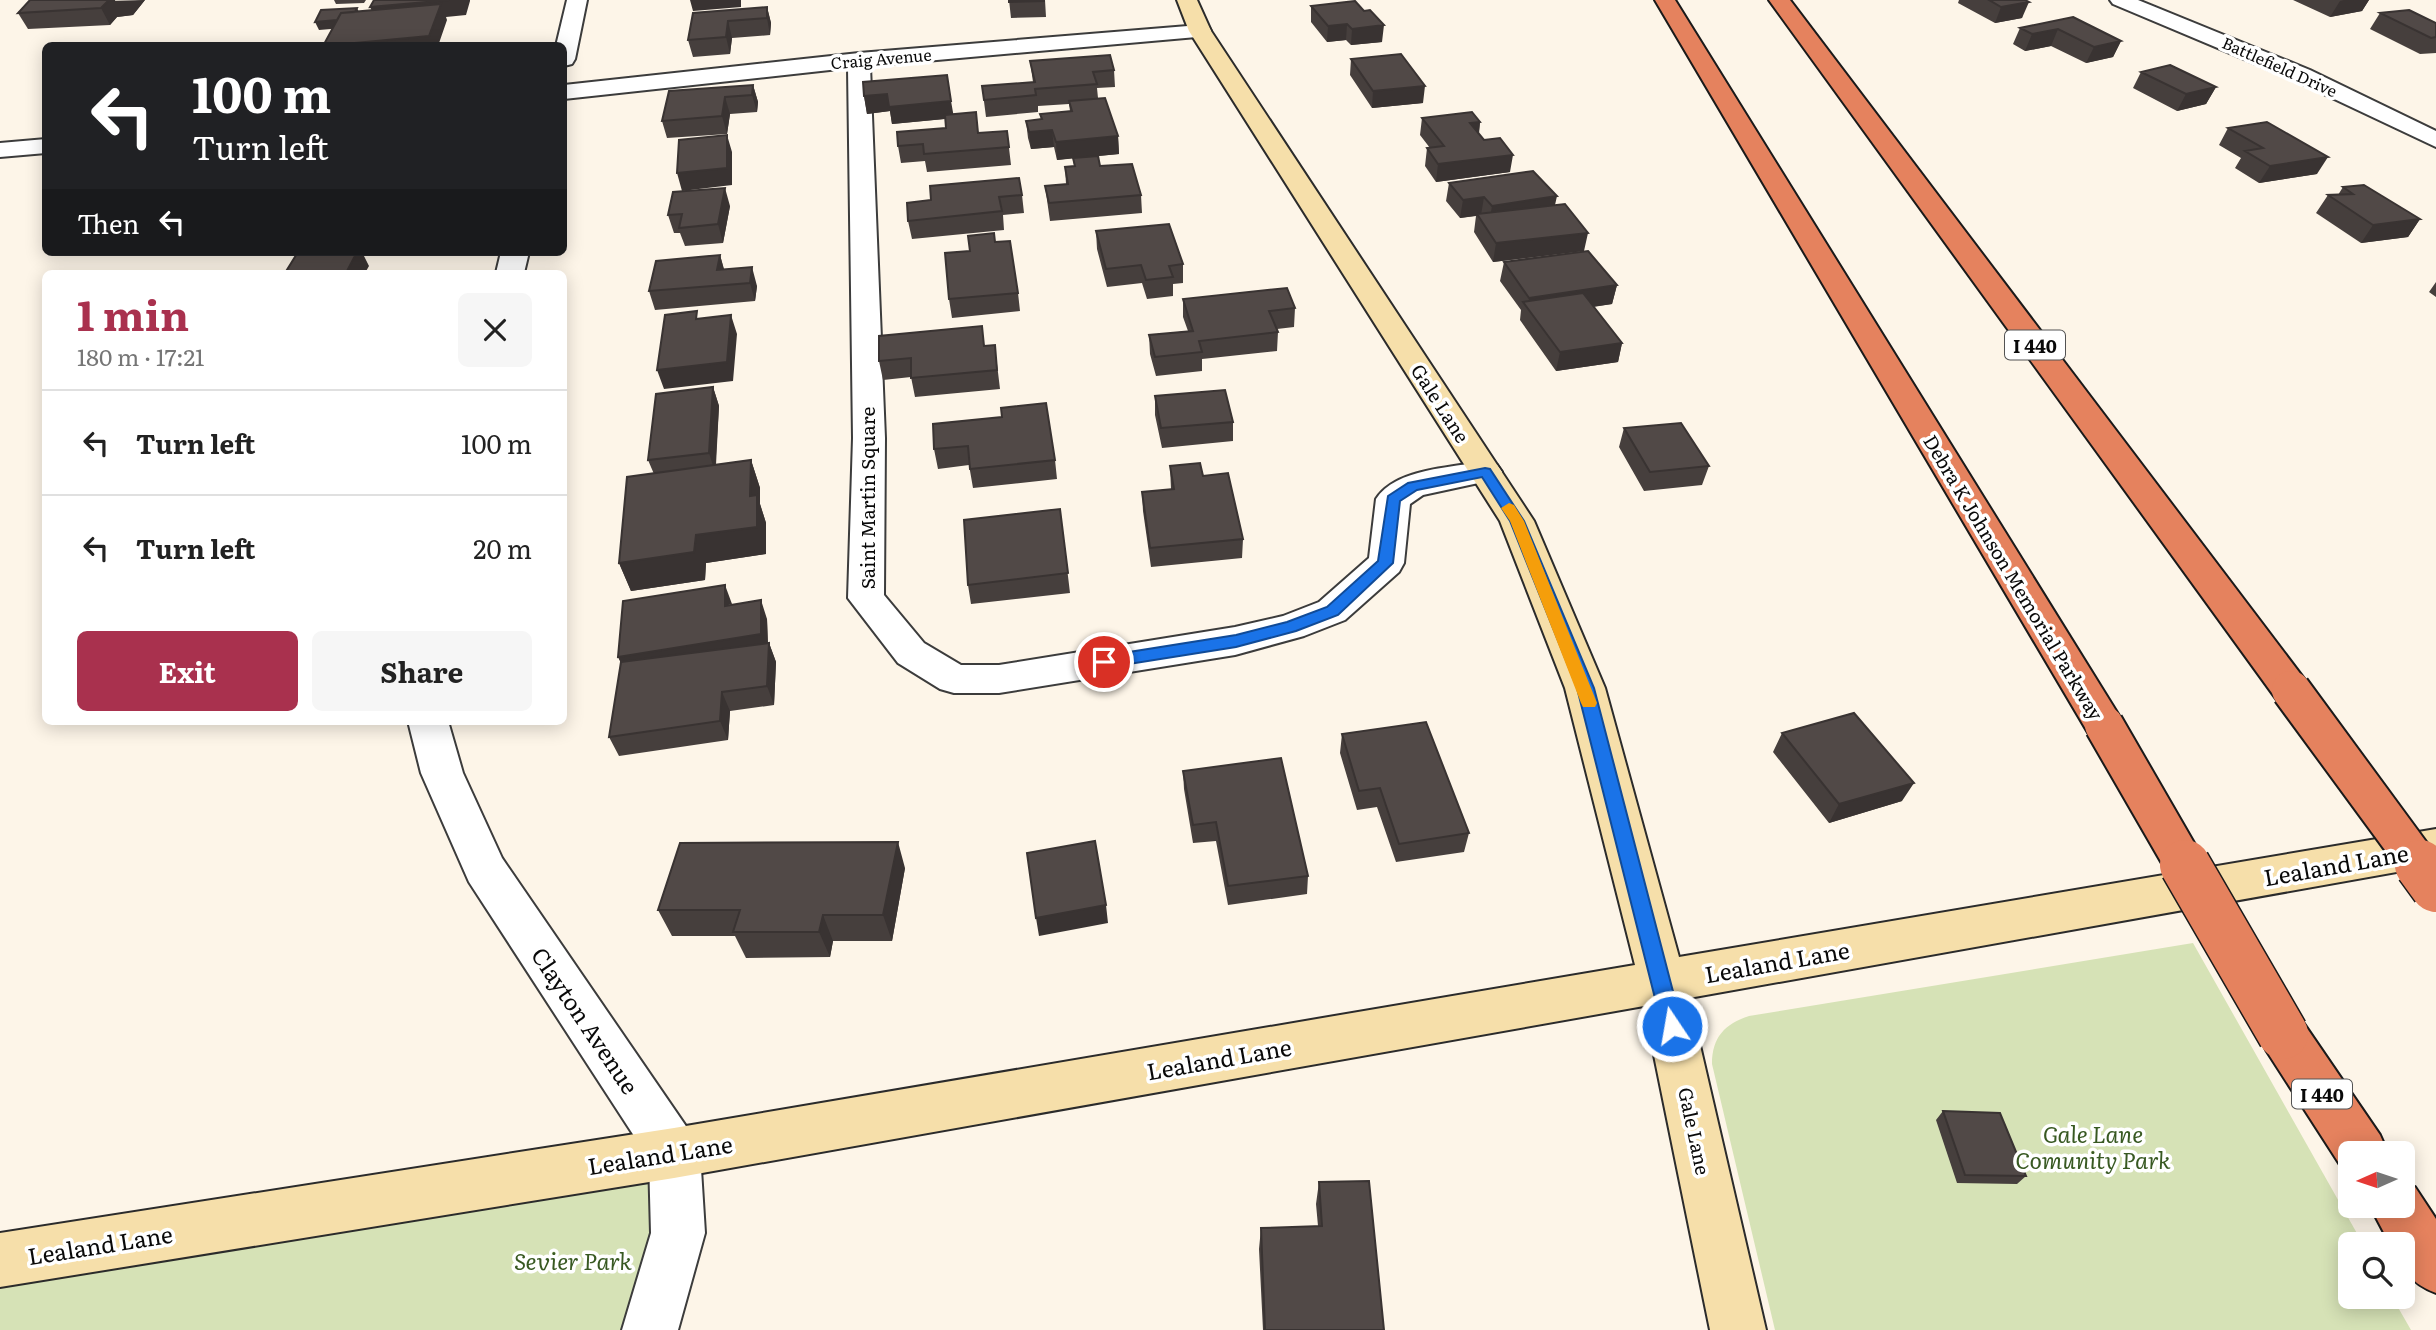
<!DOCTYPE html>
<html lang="en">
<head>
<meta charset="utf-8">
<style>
	body { margin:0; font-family:Literata,serif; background:#f6f6f6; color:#222; height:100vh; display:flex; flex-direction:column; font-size:26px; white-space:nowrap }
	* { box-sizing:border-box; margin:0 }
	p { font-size:23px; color:#767676 }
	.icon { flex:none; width:38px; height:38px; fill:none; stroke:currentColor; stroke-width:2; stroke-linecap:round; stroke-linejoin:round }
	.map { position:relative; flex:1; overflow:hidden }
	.drawer { position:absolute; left:42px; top:270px; width:525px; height:455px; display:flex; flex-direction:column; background:#fff; border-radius:10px; box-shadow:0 4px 18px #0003 }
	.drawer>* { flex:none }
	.banner { position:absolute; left:42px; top:42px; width:525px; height:214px; border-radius:10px; box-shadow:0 4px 18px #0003; background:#202124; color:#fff; overflow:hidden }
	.needle { width:46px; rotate:267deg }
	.controls { position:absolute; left:2338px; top:1141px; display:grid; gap:14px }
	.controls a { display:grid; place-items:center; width:77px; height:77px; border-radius:10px; background:#fff; box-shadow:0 4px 18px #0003; font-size:35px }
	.pin { position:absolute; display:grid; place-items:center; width:60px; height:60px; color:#fff; margin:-30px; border:4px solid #fff; border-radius:50%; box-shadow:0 2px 7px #0007 }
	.me { position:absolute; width:77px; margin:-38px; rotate:348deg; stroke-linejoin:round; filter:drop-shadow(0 0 5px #0008) }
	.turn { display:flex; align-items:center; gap:24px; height:147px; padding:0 35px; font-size:32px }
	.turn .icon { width:91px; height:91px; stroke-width:2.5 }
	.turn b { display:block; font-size:49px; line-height:60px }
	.then { display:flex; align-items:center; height:66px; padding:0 35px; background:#0003; gap:14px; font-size:26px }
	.round { display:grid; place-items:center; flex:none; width:74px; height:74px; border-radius:10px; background:#f6f6f6 }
	.overview { display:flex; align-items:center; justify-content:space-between; height:119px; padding:0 35px }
	h1 { font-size:42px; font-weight:700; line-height:52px; color:#a9314e }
	.cta { display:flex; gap:14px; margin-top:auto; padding:14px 35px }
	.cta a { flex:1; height:80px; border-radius:10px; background:#a9314e; color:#fff; font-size:28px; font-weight:700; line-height:80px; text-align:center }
	.cta a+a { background:#f6f6f6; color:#222 }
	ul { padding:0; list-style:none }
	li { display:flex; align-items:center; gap:21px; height:105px; padding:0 35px; border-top:2px solid #e0e0e0 }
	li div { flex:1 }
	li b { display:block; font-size:26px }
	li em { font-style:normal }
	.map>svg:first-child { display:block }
	.green { fill:#d6e2b6 }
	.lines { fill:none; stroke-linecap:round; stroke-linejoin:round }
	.street-casing { stroke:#3c3c3c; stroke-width:4 }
	.secondary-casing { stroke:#2b2b2b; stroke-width:4 }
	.highway-casing { stroke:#1a1a1a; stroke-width:4 }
	.street { fill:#fff; fill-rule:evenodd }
	.secondary { fill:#f6dfaa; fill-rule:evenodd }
	.highway { fill:#e5825e; fill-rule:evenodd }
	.highway-bridge-far1-casing { stroke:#1a1a1a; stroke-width:42; stroke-linecap:butt }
	.highway-bridge-casing { stroke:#1a1a1a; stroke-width:53; stroke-linecap:butt }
	.highway-bridge-far1 { stroke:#e5825e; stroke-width:38 }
	.highway-bridge { stroke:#e5825e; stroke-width:50 }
	.wall { fill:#463f3d }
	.shaded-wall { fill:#393332 }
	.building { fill:#514947; stroke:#393332; stroke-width:2 }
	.route { fill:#1a73e8; stroke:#114b97; stroke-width:2 }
	.slow { fill:#f59e0b }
	.labels { text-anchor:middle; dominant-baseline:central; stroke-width:7; stroke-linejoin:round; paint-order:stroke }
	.far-street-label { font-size:16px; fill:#090909; stroke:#fff }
	.shield { fill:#fff; stroke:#535353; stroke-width:2 }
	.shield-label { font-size:18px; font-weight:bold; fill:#090909 }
	.street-label { font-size:19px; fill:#090909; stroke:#fff }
	.near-street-label { font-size:23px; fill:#090909; stroke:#fff }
	.near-park-label { font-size:23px; font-style:italic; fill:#385922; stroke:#fff }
</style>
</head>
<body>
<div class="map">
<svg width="2436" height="1330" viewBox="0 0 2436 1330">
	<rect width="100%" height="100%" fill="#fdf5e8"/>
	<!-- green -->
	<path class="green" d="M2193 943 2363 1244H2350V1297H2392L2411 1330H1775L1712 1064C1712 1037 1725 1024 1749 1016Z
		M674 1171 625 1330H0V1286Z"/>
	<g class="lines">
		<defs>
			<path id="street" d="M567 0H587L575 59 572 64 564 66V46H556Z
				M2110 0H2138L2310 70 2436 131V147L2294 80 2113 4Z
				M1200 25 1208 26 1211 31 1208 36 870 66 885 438 884 595 924 643 961 665H999L1235 627 1283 616 1319 602 1369 558 1376 499C1396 468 1452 468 1485 461L1497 465 1502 472 1497 479 1423 495 1410 504 1404 563 1399 572 1345 620 1304 636 1235 655 999 693H954L940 689 898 663 848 598 853 438 848 68 564 99V85L859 53Z
				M46 139V153L0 157V143Z
				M501 252H529L524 273H496Z
				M408 721H448L463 773 502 858 692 1135 700 1153 705 1233 678 1330H622L651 1233 649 1159 469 882 421 773Z"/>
			<path id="secondary" d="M1177 0H1197L1211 31 1534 521 1605 688 1679 957 2436 829V865L1689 998 1766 1330H1710L1644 1006 674 1178 0 1287V1233L674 1128 1635 965 1565 688 1500 521 1189 31Z"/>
			<path id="highway" d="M1655 0H1675L2118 714 2124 725 2118 736 2104 740 2090 736Z
				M1769 0H1790L2305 680 2311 690 2305 700 2291 705 2277 700Z
				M2283 1012 2300 1018 2380 1135 2388 1153H2350V1173L2344 1171 2266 1050 2259 1034 2266 1018Z
				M2403 1182 2415 1187 2436 1219V1293C2410 1283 2403 1272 2403 1244H2390L2370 1206H2403Z"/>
		</defs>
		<!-- street casing -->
		<use href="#street" class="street-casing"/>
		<!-- secondary casing -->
		<use href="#secondary" class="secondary-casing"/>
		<!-- highway casing -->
		<use href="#highway" class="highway-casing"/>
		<!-- street -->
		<use href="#street" class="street"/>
		<!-- secondary -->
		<use href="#secondary" class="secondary"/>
		<!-- highway -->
		<use href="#highway" class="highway"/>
		<defs>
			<path id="highway-bridge-far1" d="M2291 690 2421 867
				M2104 725 2186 867"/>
			<path id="highway-bridge" d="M2185 865 2283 1034
				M2420 865 2436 887"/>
		</defs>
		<!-- highway-bridge-far1 casing -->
		<use href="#highway-bridge-far1" class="highway-bridge-far1-casing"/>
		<!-- highway-bridge casing -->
		<use href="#highway-bridge" class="highway-bridge-casing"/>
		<!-- highway-bridge-far1 -->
		<use href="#highway-bridge-far1" class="highway-bridge-far1"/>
		<!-- highway-bridge -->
		<use href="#highway-bridge" class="highway-bridge"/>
	</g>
	<!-- wall -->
	<path class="wall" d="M145 0 133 15 117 17 110 25 28 29 18 13Z
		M334 0H366L364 3 336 4Z
		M1009 0H1045L1046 17 1011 18Z
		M1959 0H2025L2022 18 1995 23 1958 3Z
		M2293 0H2369L2362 11 2330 17Z
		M1311 6 1382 42 1351 45 1346 40 1327 42 1311 22Z
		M767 7 771 23 770 35 732 38 730 54 693 57 688 40 693 13Z
		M2380 13 2436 23V53L2420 54 2370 29Z
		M2073 17 2121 41 2113 57 2086 63 2051 46 2025 51 2013 44 2020 28Z
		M1351 59 1423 103 1372 108 1350 75Z
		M1030 61 1114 70 1115 87 1097 88 1098 98 1118 136 1119 154 1098 156 1100 166 1141 195 1142 213 1050 221 1045 186 1066 184 1065 167 1074 166 1073 158 1057 160 1054 147 1031 149 1028 138 1026 121 1041 119 1040 114 1070 111 1069 104 1038 106V112L986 117 982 86 1033 82Z
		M2141 72 2216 87 2206 104 2177 111 2133 88Z
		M753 85 758 102 757 112 730 114 727 134 667 138 662 121Z
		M864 96 953 114 979 133 1007 131 1011 165 927 172 925 161 901 163 898 146 946 128 945 119 892 124 890 111 867 114Z
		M1422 118 1480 122 1479 134 1510 172 1436 182 1425 166 1427 148H1430L1420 135Z
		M2228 128 2317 174 2259 183 2235 168 2241 158 2219 145Z
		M1449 183 1555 206 1584 251 1493 262 1474 232 1476 216 1460 218 1446 201Z
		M2343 187 2420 219 2408 237 2361 243 2316 213 2328 195H2338Z
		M1022 195 1024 213 1003 215 1004 230 912 239 908 221 931 200Z
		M730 206 723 243 685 246 680 233H674L668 215Z
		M1096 231 1183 264V283L1173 284V296L1147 299 1142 283 1107 287 1097 249Z
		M995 242 1018 293 1020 311 952 318 949 299Z
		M171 252H206L173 254Z
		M720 255 724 269 757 286 755 301 655 310 649 291Z
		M1504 262 1617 285 1612 304 1593 307 1622 343 1618 362 1556 371 1520 320 1521 310 1500 281Z
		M2436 282V297L2429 292Z
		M1183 299 1295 308 1294 327 1277 329 1278 332 1277 351 1202 359V371L1156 376 1150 354 1149 335 1188 331 1183 317Z
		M985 346 997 364 1000 389 915 397 911 377 883 380 879 361Z
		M713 387 719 406 716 465 751 460 760 488V504L766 523V554L706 563 705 580 631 591 619 563 654 474 648 460Z
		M1155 396 1233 422V441L1162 448 1155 415Z
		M933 424 1055 460 1057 479 973 488 969 465 938 469 934 449Z
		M1624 428 1709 466 1702 485 1644 491 1619 447Z
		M1170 466 1243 539 1242 558 1151 567 1143 511 1142 492 1171 489Z
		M1060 509 1070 593 971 604 968 585Z
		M732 604 767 619 768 643H769L776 662 774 705 730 711 728 740 619 756 609 737 621 662 618 657Z
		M1782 733 1902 801 1829 823 1773 752Z
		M1342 734 1469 833 1464 852 1396 862 1377 807 1357 810 1340 753Z
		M1183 771 1308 876 1307 894 1228 905 1216 841 1193 843 1184 789Z
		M905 868 892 941H833L830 957 746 958 735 936H672L658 910Z
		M1943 1111 2026 1176 2017 1184 1957 1183 1936 1120Z
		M1319 1182 1384 1330H1263L1259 1249 1261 1228 1318 1226 1316 1204Z"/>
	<!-- shaded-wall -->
	<path class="shaded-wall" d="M145 0 133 15 117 17 110 25 101 8 108 1Z
		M449 0H470V1L466 15 446 17 447 20 438 46H329L378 23 370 7Z
		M690 0H741V7L693 11Z
		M2344 0H2369L2362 11 2330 17 2340 1Z
		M2029 2 2022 18 1995 23 2001 7Z
		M767 7 771 23 770 35 767 18Z
		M357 8 361 16 355 27 319 30 315 22Z
		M728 21 732 38 730 54 726 37Z
		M1347 24 1346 40 1327 42 1328 26Z
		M1384 25 1382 42 1351 45 1352 29Z
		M2058 29 2051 46 2025 51 2032 34Z
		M2121 41 2113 57 2086 63 2094 47Z
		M753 85 758 102 757 112 752 95Z
		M1425 86 1423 103 1372 108 1373 91Z
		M2216 87 2206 104 2177 111 2186 94Z
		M887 94 951 101 954 118 892 124 890 111 867 114 864 96Z
		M725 97 730 114 727 134 722 116Z
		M1480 122 1478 139 1470 123Z
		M1052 130 1054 147 1031 149 1029 132Z
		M727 135 732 152V185L682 191 677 173Z
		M1118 136 1119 154 1057 160 1056 142Z
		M1513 155 1510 172 1436 182 1438 164Z
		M2328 157 2317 174 2259 183 2270 166Z
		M725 188 730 206 723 243 718 224Z
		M1557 196 1553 214 1489 224 1492 206Z
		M1484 197 1481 215 1460 218 1463 200Z
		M2420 219 2408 237 2361 243 2373 225Z
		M1588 233 1584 251 1493 262 1496 243Z
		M357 252H362L369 266 365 273H346Z
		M720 255 725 274 717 270Z
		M752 267 757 286 755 301 750 283Z
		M1617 285 1612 304 1533 315 1528 308 1529 298Z
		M731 315 737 334 733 381 664 389 657 370Z
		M1622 343 1618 362 1556 371 1560 352Z
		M713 387 719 406 715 472 709 453Z
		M751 460 760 488V504L766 523V554L706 563 705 580 631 591 619 563 696 535 750 496Z
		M725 585 732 604 725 606Z
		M761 600 767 619 768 653 627 676 618 657Z
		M769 643 776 662 774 705 767 686Z
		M722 692 730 711 728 740 720 721Z
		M1914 783 1902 801 1829 823 1839 804Z
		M898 842 905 868 892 941 883 915Z
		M1106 905 1108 923 1039 936 1036 918Z
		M823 915 833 941 830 957 819 932Z"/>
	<!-- building -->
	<path class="building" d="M30 0H115L108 1 101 8 18 13Z
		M374 0H449L370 7Z
		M1009 0H1044V1L1009 2Z
		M1989 0H2025L2029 2 2001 7Z
		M1355 1 1364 11 1370 10 1384 25 1352 29 1347 24 1328 26 1311 6Z
		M441 4 429 36 323 46 341 13Z
		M767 7V18L728 21 726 37 688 40 693 13Z
		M357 8 355 12 341 13 337 20 315 22 321 10Z
		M2409 10 2436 23V37L2431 38 2380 13Z
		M2073 17 2121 41 2094 47 2058 29 2032 34 2020 28Z
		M1401 54 1425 86 1373 91 1351 59Z
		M1110 55 1114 70 1093 72 1097 84 1035 89 1036 95 984 100 982 86 1035 82 1030 61Z
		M2170 65 2216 87 2186 94 2141 72Z
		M947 75 951 101 889 107 887 94 864 96 863 82Z
		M753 85 752 95 725 97 722 116 662 121 669 91Z
		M1105 98 1118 136 1056 142 1052 130 1029 132 1026 121 1042 119 1040 114 1072 111 1069 101Z
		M976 112 978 133 1007 131 1009 147 924 154 923 144 898 146 897 132 946 128 945 115Z
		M1472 112 1480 122 1470 123 1484 140 1500 138 1513 155 1438 164 1427 148 1444 146 1422 118Z
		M2267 122 2328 157 2270 166 2245 151 2263 148 2228 128Z
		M727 135V168L677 173 679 140Z
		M1098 156 1100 166 1132 164 1141 195 1049 203 1045 186 1068 184 1065 167 1075 166 1073 158Z
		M1533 171 1557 196 1492 206 1484 197 1463 200 1449 183Z
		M1019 178 1022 195 999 197 1002 211 908 221 907 203 931 200 930 186Z
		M2364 185 2420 219 2373 225 2328 195 2353 194 2343 187Z
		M725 188 718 224 679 228 682 214 668 215 673 192Z
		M1565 204 1588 233 1496 243 1477 214Z
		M1169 224 1183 264 1169 266 1173 277 1146 280 1141 265 1106 269 1096 231Z
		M994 233 995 242 1010 241 1018 293 949 299 945 253 970 251 968 236Z
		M1588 251 1617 285 1529 298 1504 262Z
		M298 252H357L346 273H285Z
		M720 255 717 270 752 267 750 283 649 291 656 261Z
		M1287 288 1295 308 1269 311 1278 332 1199 341 1202 352 1155 357 1149 335 1193 331 1183 299Z
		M1583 293 1622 343 1560 352 1523 302Z
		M697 311 696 319 731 315 727 362 657 370 665 315Z
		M982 326 984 346 995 345 997 370 911 378V358L879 361V336Z
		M713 387 709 453 648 460 656 394Z
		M1225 390 1233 422 1161 428 1155 396Z
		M1046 403 1055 460 970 469 968 446 934 449 933 424 1002 417 1001 408Z
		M1681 423 1709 466 1650 472 1624 428Z
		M751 460 750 496 757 495V527L696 535 694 552 619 563 627 477Z
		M1200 463 1203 476 1228 473 1243 539 1150 548 1142 492 1174 489 1170 466Z
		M1060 509 1068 573 968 585 964 520Z
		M725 585V606L761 600V634L618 657 623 601Z
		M769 643 767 686 722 692 720 721 609 737 621 662Z
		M1854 713 1914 783 1839 804 1782 733Z
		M1426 722 1469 833 1399 844 1380 788 1359 791 1342 734Z
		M1281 758 1308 876 1228 886 1216 822 1193 825 1183 771Z
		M1095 841 1106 905 1036 918 1027 853Z
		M898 842 883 915H823L819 932H733L740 910H658L680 843Z
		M1943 1111 2000 1113 2026 1176 1965 1175Z
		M1369 1181 1384 1330H1265L1261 1228 1322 1226 1319 1182Z"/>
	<!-- route -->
	<path class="route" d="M1485 468 1490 469 1524 521 1594 688 1682 1026 1679 1032 1672 1035 1665 1032 1662 1026 1577 688 1510 521 1482 477 1417 490 1400 501 1393 563 1338 615 1296 631 1236 647 1104 668 1096 662 1104 656 1236 635 1287 622 1327 607 1378 561 1388 496 1408 483Z"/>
	<!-- slow -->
	<path class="slow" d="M1509 503 1514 505 1524 521 1597 703 1595 707H1583L1581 703 1510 521 1501 508Z"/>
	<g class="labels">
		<!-- far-street labels -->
		<g class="far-street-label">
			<text transform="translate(881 58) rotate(-5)">Craig Avenue</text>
			<text transform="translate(2280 66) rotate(24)">Battlefield Drive</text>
		</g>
		<!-- shield labels -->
		<g class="shield">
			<rect x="2005" y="330.5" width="60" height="29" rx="5"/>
			<rect x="2292" y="1079.5" width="60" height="29" rx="5"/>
		</g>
		<g class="shield-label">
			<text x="2035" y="345">I 440</text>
			<text x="2322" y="1094">I 440</text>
		</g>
		<!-- street labels -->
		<g class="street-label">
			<text transform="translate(1441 403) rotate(57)">Gale Lane</text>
			<text transform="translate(867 498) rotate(-90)">Saint Martin Square</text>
			<text transform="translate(2014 577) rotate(59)">Debra K Johnson Memorial Parkway</text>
			<text transform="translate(1695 1131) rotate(78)">Gale Lane</text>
		</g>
		<!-- near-street labels -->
		<g class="near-street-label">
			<text transform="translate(2336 864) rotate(-10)">Lealand Lane</text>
			<text transform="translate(1777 961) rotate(-10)">Lealand Lane</text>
			<text transform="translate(586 1020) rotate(56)">Clayton Avenue</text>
			<text transform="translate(1219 1058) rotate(-10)">Lealand Lane</text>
			<text transform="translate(660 1154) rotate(-9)">Lealand Lane</text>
			<text transform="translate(100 1244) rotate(-9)">Lealand Lane</text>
		</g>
		<!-- near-park labels -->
		<g class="near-park-label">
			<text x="2093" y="1133">Gale Lane<tspan x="2093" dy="26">Comunity Park</tspan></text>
			<text x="573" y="1260">Sevier Park</text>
		</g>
	</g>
</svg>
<div class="controls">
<a><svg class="needle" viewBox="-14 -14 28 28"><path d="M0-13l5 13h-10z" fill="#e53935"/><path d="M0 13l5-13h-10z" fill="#767676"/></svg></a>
<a><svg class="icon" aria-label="search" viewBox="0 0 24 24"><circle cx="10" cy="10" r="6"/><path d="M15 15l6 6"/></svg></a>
</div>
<div class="pin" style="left:1104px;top:662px;background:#d93025"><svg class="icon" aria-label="arrive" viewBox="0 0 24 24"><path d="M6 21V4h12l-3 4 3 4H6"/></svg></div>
<svg class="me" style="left:1672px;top:1026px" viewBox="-20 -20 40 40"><circle r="17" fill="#1a73e8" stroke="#fff" stroke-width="3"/><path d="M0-11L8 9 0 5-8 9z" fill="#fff"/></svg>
<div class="banner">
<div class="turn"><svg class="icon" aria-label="left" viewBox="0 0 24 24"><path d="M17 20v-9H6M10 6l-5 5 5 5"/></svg><div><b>100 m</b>Turn left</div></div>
<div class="then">Then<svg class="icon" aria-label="left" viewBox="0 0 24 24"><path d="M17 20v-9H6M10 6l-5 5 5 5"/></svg></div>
</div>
<section class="drawer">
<div class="overview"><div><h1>1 min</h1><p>180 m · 17:21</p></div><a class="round"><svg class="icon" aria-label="close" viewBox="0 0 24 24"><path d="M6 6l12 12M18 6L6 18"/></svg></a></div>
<ul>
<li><svg class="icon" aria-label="left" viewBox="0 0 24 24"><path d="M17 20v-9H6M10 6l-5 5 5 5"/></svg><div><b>Turn left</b></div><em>100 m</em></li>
<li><svg class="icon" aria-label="left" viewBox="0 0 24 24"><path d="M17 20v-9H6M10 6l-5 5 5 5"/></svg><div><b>Turn left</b></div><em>20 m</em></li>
</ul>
<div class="cta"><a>Exit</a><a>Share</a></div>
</section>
</div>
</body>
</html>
